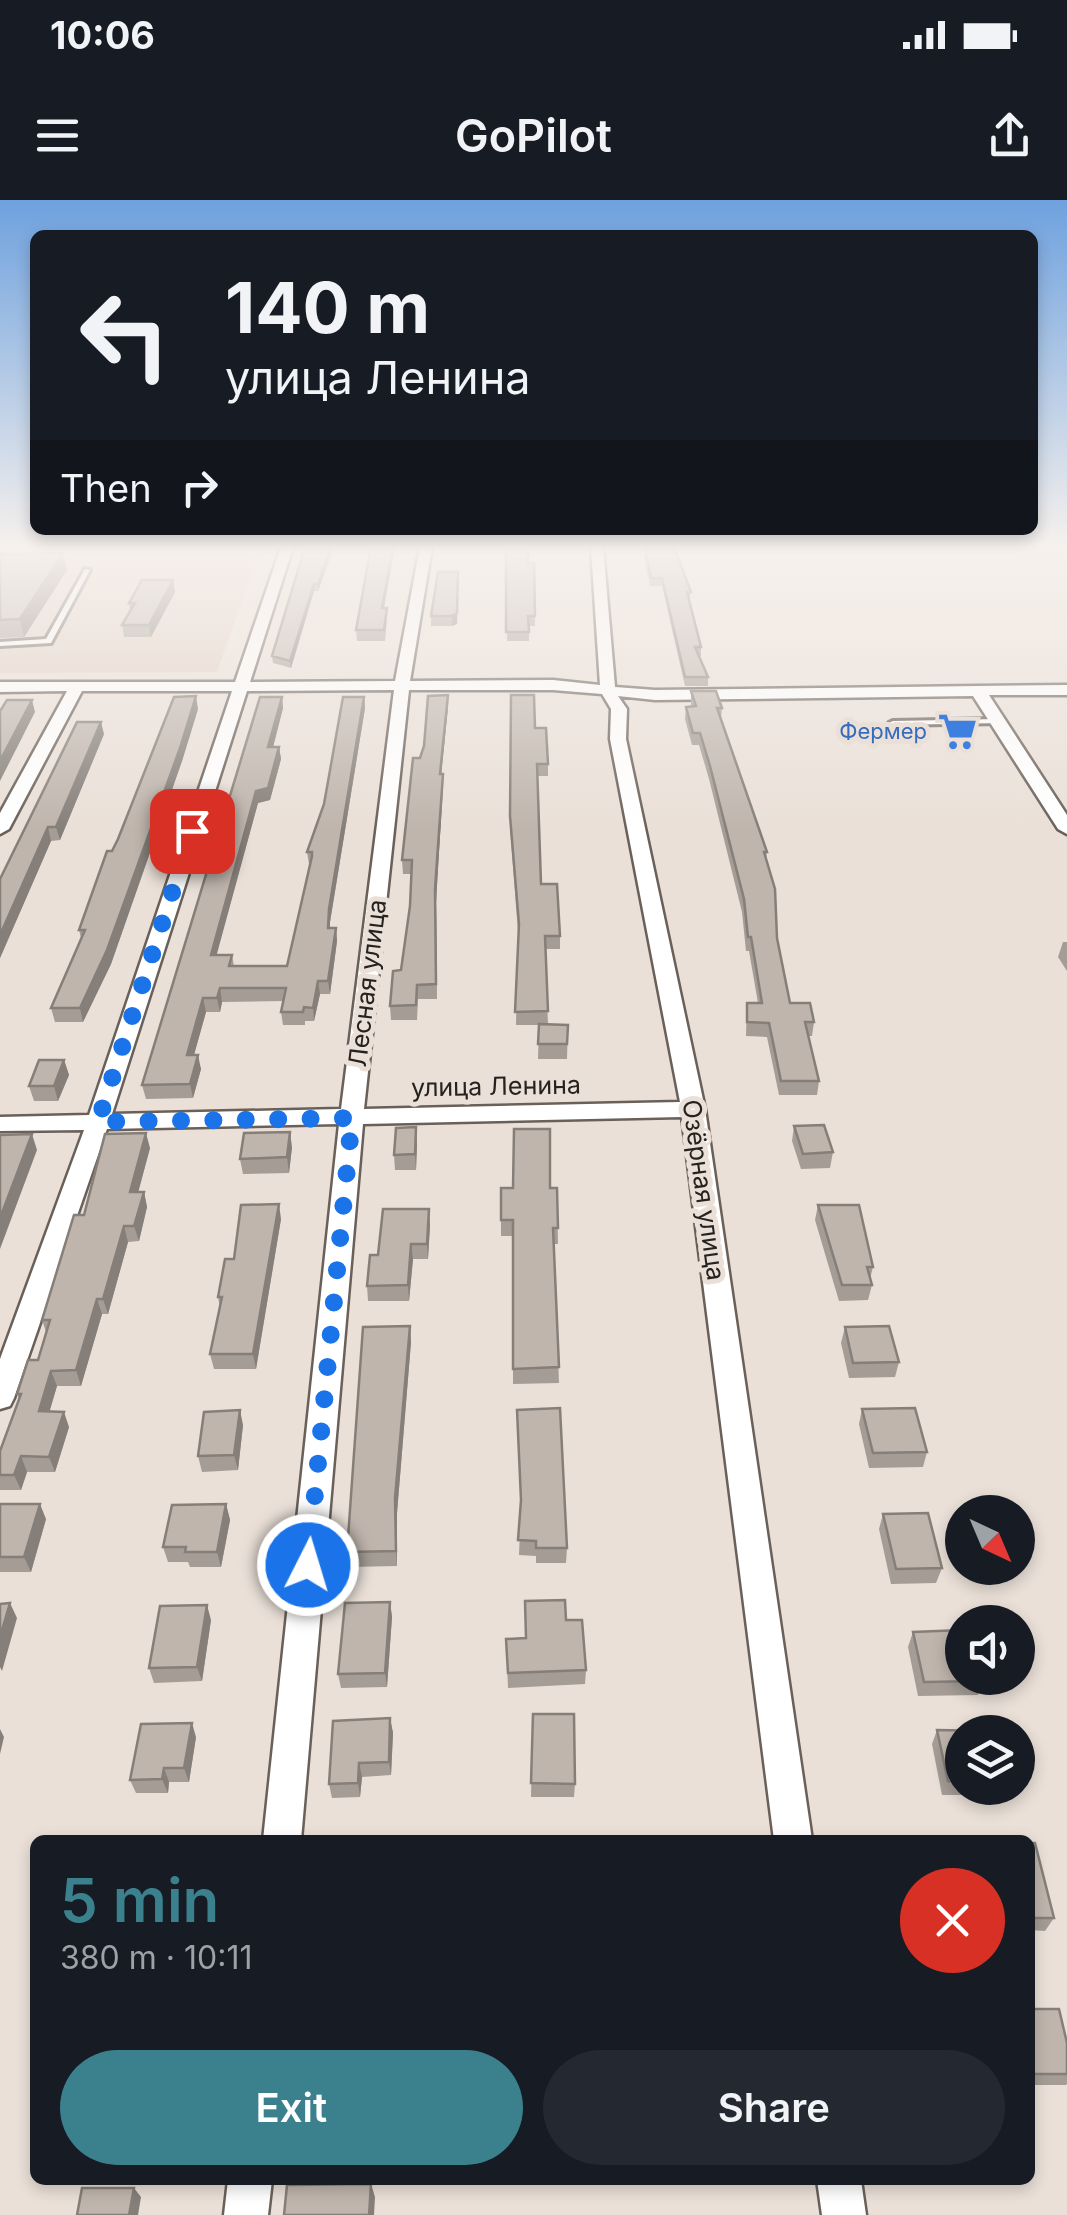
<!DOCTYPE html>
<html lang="en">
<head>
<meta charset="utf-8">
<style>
	body { margin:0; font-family:Inter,sans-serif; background:#242831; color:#f1f3f6; height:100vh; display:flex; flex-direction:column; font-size:38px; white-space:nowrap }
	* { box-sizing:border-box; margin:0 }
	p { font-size:32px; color:#9ea1a6 }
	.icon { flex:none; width:55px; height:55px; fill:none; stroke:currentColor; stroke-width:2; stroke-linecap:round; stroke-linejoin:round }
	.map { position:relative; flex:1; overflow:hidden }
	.drawer { position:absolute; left:30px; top:1635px; width:1005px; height:350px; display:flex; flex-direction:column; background:#171b24; border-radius:15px; box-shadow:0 5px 15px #0003 }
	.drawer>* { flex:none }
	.top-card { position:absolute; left:30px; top:30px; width:1008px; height:305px; border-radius:15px; box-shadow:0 5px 15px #0003; background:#171b24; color:#f1f3f6; overflow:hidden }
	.needle { width:65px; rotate:136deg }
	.tools { position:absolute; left:945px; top:1295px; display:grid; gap:20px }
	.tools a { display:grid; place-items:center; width:90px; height:90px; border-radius:50%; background:#171b24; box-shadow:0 5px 15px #0003; font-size:50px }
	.pin { position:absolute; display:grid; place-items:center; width:85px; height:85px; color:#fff; margin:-42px; border-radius:20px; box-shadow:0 5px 15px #0006 }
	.me { position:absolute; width:110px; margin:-55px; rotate:5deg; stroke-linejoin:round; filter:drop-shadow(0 0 8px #0008) }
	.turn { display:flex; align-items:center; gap:35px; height:210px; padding:0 30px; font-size:45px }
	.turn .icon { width:130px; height:130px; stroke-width:2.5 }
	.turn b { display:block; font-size:70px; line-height:85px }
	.then { display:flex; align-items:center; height:95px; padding:0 30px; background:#0003; gap:20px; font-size:38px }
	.round { display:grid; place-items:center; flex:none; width:105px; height:105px; border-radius:52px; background:#242831 }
	.summary { display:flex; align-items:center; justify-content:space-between; height:170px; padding:0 30px }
	h1 { font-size:60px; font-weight:600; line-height:75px; color:#3b818d }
	.action { display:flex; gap:20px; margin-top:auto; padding:20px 30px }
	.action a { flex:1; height:115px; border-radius:60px; background:#3b818d; color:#fff; font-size:40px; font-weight:600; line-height:115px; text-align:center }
	.action a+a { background:#242831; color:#f1f3f6 }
	.status { display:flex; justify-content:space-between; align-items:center; height:70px; padding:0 50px; background:#171b24; direction:ltr }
	.status svg { height:28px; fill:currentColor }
	header { display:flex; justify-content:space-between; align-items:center; height:130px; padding:0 30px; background:#171b24; font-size:45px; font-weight:600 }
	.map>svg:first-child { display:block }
	.built { fill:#e2d1c6 }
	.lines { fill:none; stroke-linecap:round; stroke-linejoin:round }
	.lane-casing { stroke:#696059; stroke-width:6 }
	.street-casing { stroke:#696059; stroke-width:5 }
	.lane { fill:#fff; fill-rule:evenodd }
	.street { fill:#fff; fill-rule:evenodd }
	.wall { fill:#a49c95 }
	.shaded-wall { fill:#867f79 }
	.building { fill:#bfb5ad; stroke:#867f79; stroke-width:2.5 }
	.route { stroke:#1a73e8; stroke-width:18; stroke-dasharray:0 32.4 }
	.labels { text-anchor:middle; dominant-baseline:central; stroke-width:10; stroke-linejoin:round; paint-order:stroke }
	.far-shop-label { font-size:22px; fill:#366cbe; stroke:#eae0d8; text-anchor:end }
	.street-label { font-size:25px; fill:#26221f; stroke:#eae0d8 }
</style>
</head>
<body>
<div class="status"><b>10:06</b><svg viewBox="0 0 49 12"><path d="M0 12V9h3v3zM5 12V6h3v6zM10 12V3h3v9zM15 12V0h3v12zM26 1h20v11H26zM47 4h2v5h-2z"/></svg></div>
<header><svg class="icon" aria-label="menu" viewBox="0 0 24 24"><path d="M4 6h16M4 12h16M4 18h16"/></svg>GoPilot<svg class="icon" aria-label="share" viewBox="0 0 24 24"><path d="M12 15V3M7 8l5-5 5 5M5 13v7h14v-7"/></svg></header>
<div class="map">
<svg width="1067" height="2015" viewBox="0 0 1067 2015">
	<rect width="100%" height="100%" fill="#eae0d8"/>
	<!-- built -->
	<path class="built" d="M0 347H261L217 472 0 473Z"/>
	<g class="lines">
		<defs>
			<path id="lane" d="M85 369 90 370 51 443 0 446V442L46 439Z
				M998 519H1001V523L893 525 889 523 893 521Z"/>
			<path id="street" d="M281 347H293L250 482 395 481 420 347H432L410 481 553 480 600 485 591 347H603L615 487 655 490 1067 485V495H989L1067 615V634L1058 629 973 496 655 500 618 496 627 509 626 539 705 909 812 1640H774L682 917 363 924 301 1640H263L339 924 107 929 14 1198 10 1206 0 1209V1159L84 930 0 931V917L89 915 232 491H82L9 629 0 634V613L67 491 0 492V482H235ZM394 490 341 909 112 914 247 491ZM409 490H553L602 494 611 509 610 539 680 902 364 909Z
				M228 1980H272L268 2015H224Z
				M817 1980H861L866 2015H822Z"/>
		</defs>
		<!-- lane casing -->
		<use href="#lane" class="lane-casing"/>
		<!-- street casing -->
		<use href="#street" class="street-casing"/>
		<!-- lane -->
		<use href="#lane" class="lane"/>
		<!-- street -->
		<use href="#street" class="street"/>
	</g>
	<!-- wall -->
	<path class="wall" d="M334 347 318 391H314L291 468 273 463 272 456Z
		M506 347 528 363H534L535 426H529V441H507Z
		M649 347H674L691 392 689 400 701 447V456H699L708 477V486H685L662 386H650L644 356 645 348H649Z
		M0 354 67 370 24 437 0 438Z
		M458 372 457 424 452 426H431V416Z
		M175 392 151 437H124L122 425 130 410 129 403Z
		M384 408 387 419 385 441H357L356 430Z
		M691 491 722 508 721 519 767 652 766 659 777 738 790 803 814 822 812 836H808L819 881 817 895H779L767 837 746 836 747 803H758L749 751H746L742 712 709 579 699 545H692L685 519 686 507H691Z
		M511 495 535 528 548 564V576H537L541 684 560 736V749H545L548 824 568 825 567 859H538L539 825H516L518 732 510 628Z
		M282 497 283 508 273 547H279L281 559 270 600 258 603 216 755H232L234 766H287L310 664H309L307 652 364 497 365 508 330 722V728H336L337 741 330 794H320L314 821H305V825H283L281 812 283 801 222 802 220 812H206L194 855 201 869 193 898 146 899 142 885Z
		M448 507 441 574 443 586 436 702 437 799H418L417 820H391L390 806 401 770 410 706 412 674H403L402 660 420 558 424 546Z
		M198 509 182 561 111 764 83 822H55L51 808 81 738 79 730 112 651Z
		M104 534 60 640 51 641 0 758V679Z
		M1063 742H1067V771L1058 757Z
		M64 860 69 875 58 901H34L29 886Z
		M794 926 833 952 830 968 801 969 792 941Z
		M417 943 416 970H395L394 955Z
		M292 947 289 973 243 974 240 959Z
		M150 948 138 992H144L147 1007 139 1041 128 1042 108 1114H102L81 1186H57L49 1212 69 1227 55 1272H27L21 1290H0V1251L19 1199 17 1194 38 1160 46 1132 42 1120 84 1015Z
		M550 988H557L558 1044H554L559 1183 513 1184V1036H501V1020Z
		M818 1005 873 1067 870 1079 872 1085 868 1100 839 1101 815 1020Z
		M281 1019 256 1169H214L210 1154 220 1108 218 1097 234 1059Z
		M430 1025 428 1059H413L409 1101H368L367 1086 378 1055Z
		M410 1126 411 1142 397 1313V1366L350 1367 347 1352Z
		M845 1127 899 1162 895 1177 849 1178 841 1143Z
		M862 1209 927 1252 923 1267 869 1268 859 1224Z
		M243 1225 238 1270 202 1272 198 1256Z
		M0 1304 46 1319 31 1372H0Z
		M226 1304 230 1320 221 1367H190L188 1362H168L163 1347Z
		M521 1305 567 1348 566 1363H536V1356L519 1355Z
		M883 1314 942 1368 936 1383 891 1384 879 1329Z
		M390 1402 392 1417 387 1487 341 1488 338 1474Z
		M211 1420 202 1481 154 1483 149 1468Z
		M566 1420 586 1470 585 1484 508 1488 506 1439 525 1438Z
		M913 1432 984 1481 978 1495 918 1496 908 1447Z
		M533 1514 575 1584 574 1597H531Z
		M390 1518 393 1533 391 1575 362 1577 360 1597 332 1598 329 1584Z
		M937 1530 962 1532V1588H1002L998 1595H942L932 1544Z
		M196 1537 189 1582H169L168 1593H136L130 1580Z
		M1030 1643 1054 1718 1045 1731 1030 1730Z
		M1030 1809 1067 1843V1884L1066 1885H1030Z"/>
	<!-- shaded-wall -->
	<path class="shaded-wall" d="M331 347H334L318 391V384Z
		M393 347H395L382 419V408Z
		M63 353 67 370 24 437 20 419Z
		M458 372 457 424 452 426V416Z
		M173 380 175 392 151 437 149 425Z
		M314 384V391L291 468 290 461Z
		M448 495V507L440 586V574Z
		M196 496 198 509 182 561 111 764 83 822 80 808Z
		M282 497 283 508 270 559 268 547Z
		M364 497 365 508 330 722 329 741 328 728 329 709Z
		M32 500 35 512 0 581V561Z
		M101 522 104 534 60 640 56 627Z
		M279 547 281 559 270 600 258 603 215 761 211 755 256 591Z
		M443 574V586L436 702 437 799 435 689Z
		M48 627 51 641 0 758V735Z
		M336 728 337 741 330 794 328 781Z
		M318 781 320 794 314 821 313 808Z
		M220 788 222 802 220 812 217 798Z
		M203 798 206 812 190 869 187 855Z
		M198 855 201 869 193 898 190 884Z
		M64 860 69 875 58 901 54 886Z
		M416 927 417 943 416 970 415 954Z
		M290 932 292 947 289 973 287 957Z
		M146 933 150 948 134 1008 130 992Z
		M32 934 37 950 0 1049V1018Z
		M144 992 147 1007 139 1041 134 1026Z
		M279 1004 281 1019 256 1169 253 1154Z
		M429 1009 430 1025 428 1059 427 1044Z
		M124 1026 128 1042 108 1114 103 1099Z
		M411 1044 413 1059 409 1101 408 1085Z
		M97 1099 102 1114 81 1186 76 1170Z
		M410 1126 411 1142 397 1313V1366L396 1351 395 1298Z
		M51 1171 57 1186 45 1227 39 1211Z
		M240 1210 243 1225 238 1270 234 1255Z
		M64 1212 69 1227 55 1272 49 1257Z
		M21 1256 27 1272 21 1290 14 1275Z
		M40 1304 46 1319 31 1372 24 1357Z
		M226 1304 230 1320 221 1367 217 1352Z
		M390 1402 392 1417 387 1487 385 1473Z
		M10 1403 17 1418 2 1471 0 1467V1437Z
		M207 1405 211 1420 202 1481 197 1467Z
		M390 1518 393 1533 391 1575 389 1562Z
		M192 1523 196 1537 189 1582 184 1568Z
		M0 1529 4 1537 0 1554Z
		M359 1563 362 1577 360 1597 358 1583Z
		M164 1568 169 1582 168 1593 162 1579Z
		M371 1984 375 1997 374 2015H369Z
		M134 1988 141 1997 138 2015H129Z"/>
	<!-- building -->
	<path class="building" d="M305 347H331L318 384H314L290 461 272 456Z
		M371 347H393L382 408H387L384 430H356Z
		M506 347H528V363H534L535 416H528L529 432H506Z
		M651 347H674L691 392H687L701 447H695L708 477H685L662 378H651L645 348H652Z
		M63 353 20 419 0 420V354Z
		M438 372H458L457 413 452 416H431Z
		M142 380H173L149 425H122L135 403H129Z
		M691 491H716L722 508H717L767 652H764L775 689 777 738 790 803H810L814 822H805L819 881H781L769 823 747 822V803H762L751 737H748L744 699 710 566 700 533H693L686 507 696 506Z
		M448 495 440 574H443L435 689 436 784 417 785 416 805 390 806 393 771 401 770 410 706 412 660H402L413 558H420L424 546 428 496Z
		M511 495H534L535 528H546L548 564H537L541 684H557L560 736H545L548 811 515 812 519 724 510 616Z
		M196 496 180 548 107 750 80 808H51L85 730H79L107 651H112L118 639 174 497Z
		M260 497H282L268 547H279L268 588 256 591 211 755H232L229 766H287L312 656V652H307L324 604 343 497H364L329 709 328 728H336L328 781H318L313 808 304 807 303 812H281L286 788H220L217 798H203L187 855H198L190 884 142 885Z
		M7 500H32L0 561V511Z
		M77 522H101L56 627H48L0 735V679Z
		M539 824 568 825 567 844H538Z
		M39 860H64L54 886H29Z
		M824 925 833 952 803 954 794 926Z
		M416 927 415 954 394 955 396 928Z
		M514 929H550V988H557L558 1028H553L559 1167 513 1169V1020H501V988H513Z
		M290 932 287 957 240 959 244 933Z
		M146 933 130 992H144L134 1026H124L103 1099H97L76 1170 51 1171 39 1211 64 1212 49 1257 21 1256 14 1275H0V1251L21 1194H17L28 1160H38L50 1120H42L74 1015H84L105 934Z
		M32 934 0 1018V935Z
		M279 1004 253 1154H210L222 1097H218L225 1059H234L241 1005Z
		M818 1005H859L873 1067H867L872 1085H842Z
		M383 1009H429L427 1044H411L408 1085 367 1086 370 1055H378Z
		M410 1126 395 1298 396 1351 347 1352 363 1127Z
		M889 1126 899 1162 853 1163 845 1127Z
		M560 1208 567 1348H536V1341L518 1340 521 1300 517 1210Z
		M915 1208 927 1252 873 1253 862 1209Z
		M240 1210 234 1255 198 1256 204 1212Z
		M0 1304H40L24 1357H0Z
		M226 1304 217 1352H185L186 1347H163L172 1305Z
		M928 1313 942 1368 896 1369 883 1314Z
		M565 1400 566 1420H582L586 1470 508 1473 506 1439 526 1438 525 1401Z
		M390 1402 385 1473 338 1474 345 1403Z
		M10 1403 0 1437V1404Z
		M207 1405 197 1467 149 1468 160 1406Z
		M962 1430V1478H984V1481L924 1482 913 1432Z
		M533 1514H574L575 1584 531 1583Z
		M390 1518 389 1562 359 1563 358 1583 329 1584 333 1521Z
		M192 1523 184 1568H164L162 1579 130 1580 141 1524Z
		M937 1530 993 1531 994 1532H962V1582L948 1581Z
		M1030 1643H1035L1054 1718H1030Z
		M1030 1809H1059L1067 1843V1874H1030Z
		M371 1984 369 2015H284L287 1985Z
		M82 1988H134L129 2015H77Z"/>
	<!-- sky -->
	<linearGradient id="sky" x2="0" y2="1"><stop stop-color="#6ea1de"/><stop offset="0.55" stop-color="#f6f1ed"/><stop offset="1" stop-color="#f6f1ed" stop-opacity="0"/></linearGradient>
	<rect width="1067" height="629" fill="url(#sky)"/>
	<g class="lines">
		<!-- route -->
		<path class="route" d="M192 631 98 922 352 918 308 1365"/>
	</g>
	<!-- icons -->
	<defs>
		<symbol id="supermarket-bare" viewBox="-9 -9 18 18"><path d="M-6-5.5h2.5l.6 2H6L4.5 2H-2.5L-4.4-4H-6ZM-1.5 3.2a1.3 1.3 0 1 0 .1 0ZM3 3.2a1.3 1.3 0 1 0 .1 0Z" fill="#3f7fe0" stroke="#eae0d8" stroke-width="2.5" paint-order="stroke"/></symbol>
	</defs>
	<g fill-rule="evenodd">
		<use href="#supermarket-bare" x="930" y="504" width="55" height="55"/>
	</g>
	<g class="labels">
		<!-- far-shop labels -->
		<g class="far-shop-label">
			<text x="927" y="531">Фермер</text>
		</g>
		<!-- street labels -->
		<g class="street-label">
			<text transform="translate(367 783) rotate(-83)">Лесная улица</text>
			<text transform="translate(496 886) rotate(-1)">улица Ленина</text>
			<text transform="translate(704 990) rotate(82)">Озёрная улица</text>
		</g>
	</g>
</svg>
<div class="tools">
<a><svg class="needle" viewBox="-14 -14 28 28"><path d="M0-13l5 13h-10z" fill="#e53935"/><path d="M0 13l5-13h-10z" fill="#9ea1a6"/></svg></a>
<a><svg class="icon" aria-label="sound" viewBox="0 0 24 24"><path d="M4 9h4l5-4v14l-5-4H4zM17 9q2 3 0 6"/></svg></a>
<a><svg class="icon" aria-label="layers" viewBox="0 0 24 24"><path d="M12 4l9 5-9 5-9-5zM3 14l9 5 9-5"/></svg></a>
</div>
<div class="pin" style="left:192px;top:631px;background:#d93025"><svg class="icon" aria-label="arrive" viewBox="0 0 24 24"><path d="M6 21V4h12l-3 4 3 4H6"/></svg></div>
<svg class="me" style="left:308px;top:1365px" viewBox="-20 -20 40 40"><circle r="17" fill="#1a73e8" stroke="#fff" stroke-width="3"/><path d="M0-11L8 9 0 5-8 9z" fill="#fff"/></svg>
<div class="top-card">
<div class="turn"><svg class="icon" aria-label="left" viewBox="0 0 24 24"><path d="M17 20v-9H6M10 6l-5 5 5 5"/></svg><div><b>140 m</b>улица Ленина</div></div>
<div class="then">Then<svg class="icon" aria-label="right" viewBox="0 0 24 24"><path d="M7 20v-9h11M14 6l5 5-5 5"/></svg></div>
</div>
<section class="drawer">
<div class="summary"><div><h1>5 min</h1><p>380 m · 10:11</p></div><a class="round" style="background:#d93025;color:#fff"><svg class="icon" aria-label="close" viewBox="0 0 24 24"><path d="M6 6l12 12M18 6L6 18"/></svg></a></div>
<div class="action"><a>Exit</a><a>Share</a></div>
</section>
</div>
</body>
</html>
